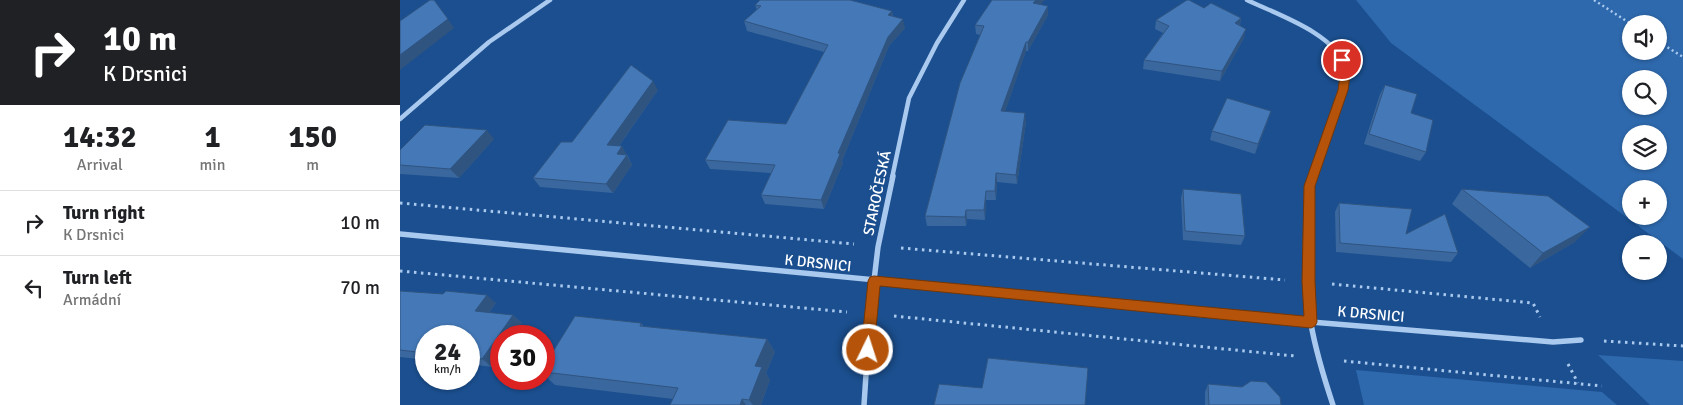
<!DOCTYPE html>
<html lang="en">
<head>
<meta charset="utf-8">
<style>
	body { margin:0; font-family:Signika,sans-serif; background:#f2f2f2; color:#202124; height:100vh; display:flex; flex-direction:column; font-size:19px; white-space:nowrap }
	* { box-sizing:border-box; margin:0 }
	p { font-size:16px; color:#757577 }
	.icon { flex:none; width:28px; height:28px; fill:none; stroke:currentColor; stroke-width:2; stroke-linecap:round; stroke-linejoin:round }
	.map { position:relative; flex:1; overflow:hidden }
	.details { display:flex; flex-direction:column; background:#fff; width:400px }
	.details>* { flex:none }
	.hud { background:#202124; color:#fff; overflow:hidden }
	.controls { position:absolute; left:1222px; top:15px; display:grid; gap:10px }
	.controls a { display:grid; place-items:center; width:45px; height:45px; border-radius:50%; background:#fff; box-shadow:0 1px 4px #0004; font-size:25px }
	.speed { position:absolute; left:15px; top:325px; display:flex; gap:10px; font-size:25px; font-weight:700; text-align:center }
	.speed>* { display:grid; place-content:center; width:65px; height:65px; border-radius:50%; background:#fff; box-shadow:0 1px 4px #0004; line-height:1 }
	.speed small { font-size:12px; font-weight:400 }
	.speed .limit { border:8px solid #d22; background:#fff; color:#111 }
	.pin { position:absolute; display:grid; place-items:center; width:42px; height:42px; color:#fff; margin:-21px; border:2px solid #fff; border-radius:50%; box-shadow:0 1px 5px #0007 }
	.me { position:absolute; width:55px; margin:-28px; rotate:4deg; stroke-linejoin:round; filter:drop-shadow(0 0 4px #0008) }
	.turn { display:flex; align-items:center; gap:18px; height:105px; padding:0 20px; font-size:22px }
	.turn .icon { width:65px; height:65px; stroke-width:2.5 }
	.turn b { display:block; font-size:35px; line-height:42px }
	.eta { display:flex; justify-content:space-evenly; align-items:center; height:85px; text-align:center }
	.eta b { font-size:30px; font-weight:700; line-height:35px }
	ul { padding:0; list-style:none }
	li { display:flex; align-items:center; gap:15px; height:65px; padding:0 20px; border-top:1px solid #e0e0e0 }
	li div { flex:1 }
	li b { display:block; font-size:19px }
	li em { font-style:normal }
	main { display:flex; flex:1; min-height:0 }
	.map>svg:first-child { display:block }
	.green { fill:#2e69ad; fill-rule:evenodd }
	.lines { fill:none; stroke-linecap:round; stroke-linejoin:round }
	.path-far1 { stroke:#a9c9ee; stroke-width:2.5; stroke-dasharray:2 3; stroke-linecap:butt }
	.path { stroke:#a9c9ee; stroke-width:3; stroke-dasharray:2.5 4.5; stroke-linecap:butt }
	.street-far1 { stroke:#a9c9ee; stroke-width:4.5 }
	.street { stroke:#a9c9ee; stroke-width:5.5 }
	.wall { fill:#3a679d }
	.shaded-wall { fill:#305480 }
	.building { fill:#4478b7; stroke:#305480 }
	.route { fill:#b45309; stroke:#753606 }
	.labels { text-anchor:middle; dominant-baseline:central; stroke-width:4; stroke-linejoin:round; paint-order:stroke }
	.street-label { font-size:15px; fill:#fff; stroke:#1b4f8f }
</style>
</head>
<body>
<main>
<section class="details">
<div class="hud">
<div class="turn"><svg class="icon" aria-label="right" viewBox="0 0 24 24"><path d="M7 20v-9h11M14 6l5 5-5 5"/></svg><div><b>10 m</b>K Drsnici</div></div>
</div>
<div class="eta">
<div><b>14:32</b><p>Arrival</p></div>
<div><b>1</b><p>min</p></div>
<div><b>150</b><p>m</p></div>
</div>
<ul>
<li><svg class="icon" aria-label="right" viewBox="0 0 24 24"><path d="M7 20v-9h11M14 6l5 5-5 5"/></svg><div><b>Turn right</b><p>K Drsnici</p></div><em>10 m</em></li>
<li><svg class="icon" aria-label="left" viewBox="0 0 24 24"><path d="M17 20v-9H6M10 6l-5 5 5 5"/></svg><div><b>Turn left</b><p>Armádní</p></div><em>70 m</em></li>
</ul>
</section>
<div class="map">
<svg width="1283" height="405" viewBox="0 0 1283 405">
	<rect width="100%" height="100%" fill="#1b4f8f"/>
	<!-- green -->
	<path class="green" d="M956 0H1283V259L991 43ZM1231 24H1259V51H1231ZM1231 79H1259V106H1231ZM1231 134H1259V161H1231ZM1231 189H1259V216H1231Z
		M1198 355 1283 361V405H1250Z
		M956 370 1202 392 1217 405H964Z"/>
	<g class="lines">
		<!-- path-far1 -->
		<path class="path-far1" d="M1194 0 1231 24
			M1259 42 1283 57"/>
		<!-- path -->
		<path class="path" d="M0 203 454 244
			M501 248 885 280
			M0 271 447 312
			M932 284 1133 303 1140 317
			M494 316 895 356
			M1204 341 1283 346
			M944 361 1202 386
			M1168 364 1178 383"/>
		<!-- street-far1 -->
		<path class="street-far1" d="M847 0C876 14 937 34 945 68 950 85 920 157 913 178
			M0 119 89 42 150 0
			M492 178 509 98 537 43 564 0"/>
		<!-- street -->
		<path class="street" d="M913 176 910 186C910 231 905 279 911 324 916 352 924 378 933 405
			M0 234 911 322 1153 342 1181 340
			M464 405 470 314 478 247 493 176"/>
	</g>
	<!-- wall -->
	<path class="wall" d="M355 5 492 11 493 16 505 28 489 46 442 161 443 163 424 209 365 204 361 195 371 173 310 169 305 160 386 124 424 52 347 31 344 21 357 10Z
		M641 5 648 6V15L628 51H626L605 111 626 122 617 184 597 182 596 200H586L585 220 567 219 566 226H527L525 216 580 35 576 34 575 25Z
		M804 8 841 18 840 25 844 38 820 81 743 69 744 60 763 33 755 29 756 20Z
		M985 85 1011 113 1026 152 1020 161 964 144 980 94Z
		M258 90 219 146 228 156 232 165 213 193 140 187 133 178 172 142Z
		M868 120 855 154 810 140 812 131Z
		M94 139 59 178 0 174V150Z
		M783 189 845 236 841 245 783 240 781 198Z
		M1062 189 1175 242 1130 268 1052 204Z
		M939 203 1006 234 1058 253 1051 262 936 252 935 212Z
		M0 291 96 303 89 313 113 315 122 323 101 336V354L92 367 69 364V336H26V360L0 357Z
		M241 323 244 327 367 339 375 352 366 373 370 380 361 405H270L273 399 155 385 144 375V366Z
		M808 384 881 405H805V392Z"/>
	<!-- shaded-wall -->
	<path class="shaded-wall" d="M636 0H645L633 12V3Z
		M648 6V15L628 51V42Z
		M492 11 493 20 488 15Z
		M841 18 839 27 835 23Z
		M48 19 54 28 0 70V55Z
		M503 19 505 28 489 46 442 161 443 163 424 209 421 200 438 153 488 37Z
		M846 29 844 38 820 81 822 71Z
		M626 42V51L602 121 601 111Z
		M253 81 258 90 213 154 207 145Z
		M871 111 868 120 855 154 858 144Z
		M625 113 626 122 617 184 616 175Z
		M87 130 94 139 59 178 50 169Z
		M222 146 232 165 213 193 206 184 217 154Z
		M596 173 597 182 596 200 595 191Z
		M586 191V200L585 220 584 210Z
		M566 210 567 219 566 226 565 217Z
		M1190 227 1175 242 1130 268 1143 253Z
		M87 295 96 303 84 320 75 311Z
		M113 315 122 323 113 336H101V354L92 367 82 359Z
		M367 339 375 352 366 373 370 380 361 405H353L349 400 355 366Z
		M342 399 346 405H340Z"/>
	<!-- building -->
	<path class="building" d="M30 0H34L48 19 0 55V21Z
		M360 0H450L492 11 488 15 503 19 488 37 438 153 440 154 421 200 361 195 375 165 305 160 328 120 386 124 428 45 344 21 361 6 355 5Z
		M592 0H636L633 3 648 6 628 42H626L601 111 625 113 616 175 596 173 595 191H586L584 210H566L565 217 525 216 560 83 584 26 575 25Z
		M787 0H789L804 8 811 3 841 18 835 23 846 29 822 71 744 60 769 26 756 20Z
		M231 65 253 81 207 145 222 146 217 154 227 155 206 184 133 178 161 142H172Z
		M985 85 1017 94 1011 113 1033 120 1026 152 969 134Z
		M827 98 871 111 858 144 812 131Z
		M25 125 87 130 50 169 0 165V150Z
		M783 189 841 194 845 236 785 231Z
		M1062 189 1148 196 1190 227 1143 253Z
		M939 203 1012 209 1006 234 1045 214 1058 253 940 243Z
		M0 291 43 294 46 291 87 295 75 311 113 315 82 359 69 357V336H26V353L0 350Z
		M175 316 241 323 240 326 367 339 355 366 362 367 349 400 342 399 340 405H270L278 388 144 372V366Z
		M588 358 688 368 685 405H534L539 384 582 388Z
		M851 381 866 382 880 397 881 405H809L808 384 842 387Z"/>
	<!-- route -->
	<path class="route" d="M942 57 945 58 951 69 948 90 915 186V282L917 322 915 326 911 328 480 286 474 350 472 354 468 356 463 354 461 350 468 281 470 277 474 276 904 316 902 282 904 186 938 90 941 69 937 60Z"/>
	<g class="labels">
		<!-- street labels -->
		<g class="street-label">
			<text transform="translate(477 193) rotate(-78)">STAROČESKÁ</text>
			<text transform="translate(418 263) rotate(6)">K DRSNICI</text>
			<text transform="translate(971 314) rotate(5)">K DRSNICI</text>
		</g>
	</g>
</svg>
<div class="controls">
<a><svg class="icon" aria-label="sound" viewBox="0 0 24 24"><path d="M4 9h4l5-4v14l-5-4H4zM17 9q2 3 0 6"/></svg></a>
<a><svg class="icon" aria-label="search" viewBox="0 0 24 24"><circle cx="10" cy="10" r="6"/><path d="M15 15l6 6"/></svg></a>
<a><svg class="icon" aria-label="layers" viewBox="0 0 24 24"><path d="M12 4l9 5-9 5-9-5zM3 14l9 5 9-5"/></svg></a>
<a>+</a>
<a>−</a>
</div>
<div class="speed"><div>24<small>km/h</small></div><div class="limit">30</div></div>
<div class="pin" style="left:942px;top:60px;background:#d93025"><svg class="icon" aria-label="arrive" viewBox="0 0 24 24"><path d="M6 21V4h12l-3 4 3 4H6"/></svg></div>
<svg class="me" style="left:468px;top:350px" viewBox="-20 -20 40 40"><circle r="17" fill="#b45309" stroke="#fff" stroke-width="3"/><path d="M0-11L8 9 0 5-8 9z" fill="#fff"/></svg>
</div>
</main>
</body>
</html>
